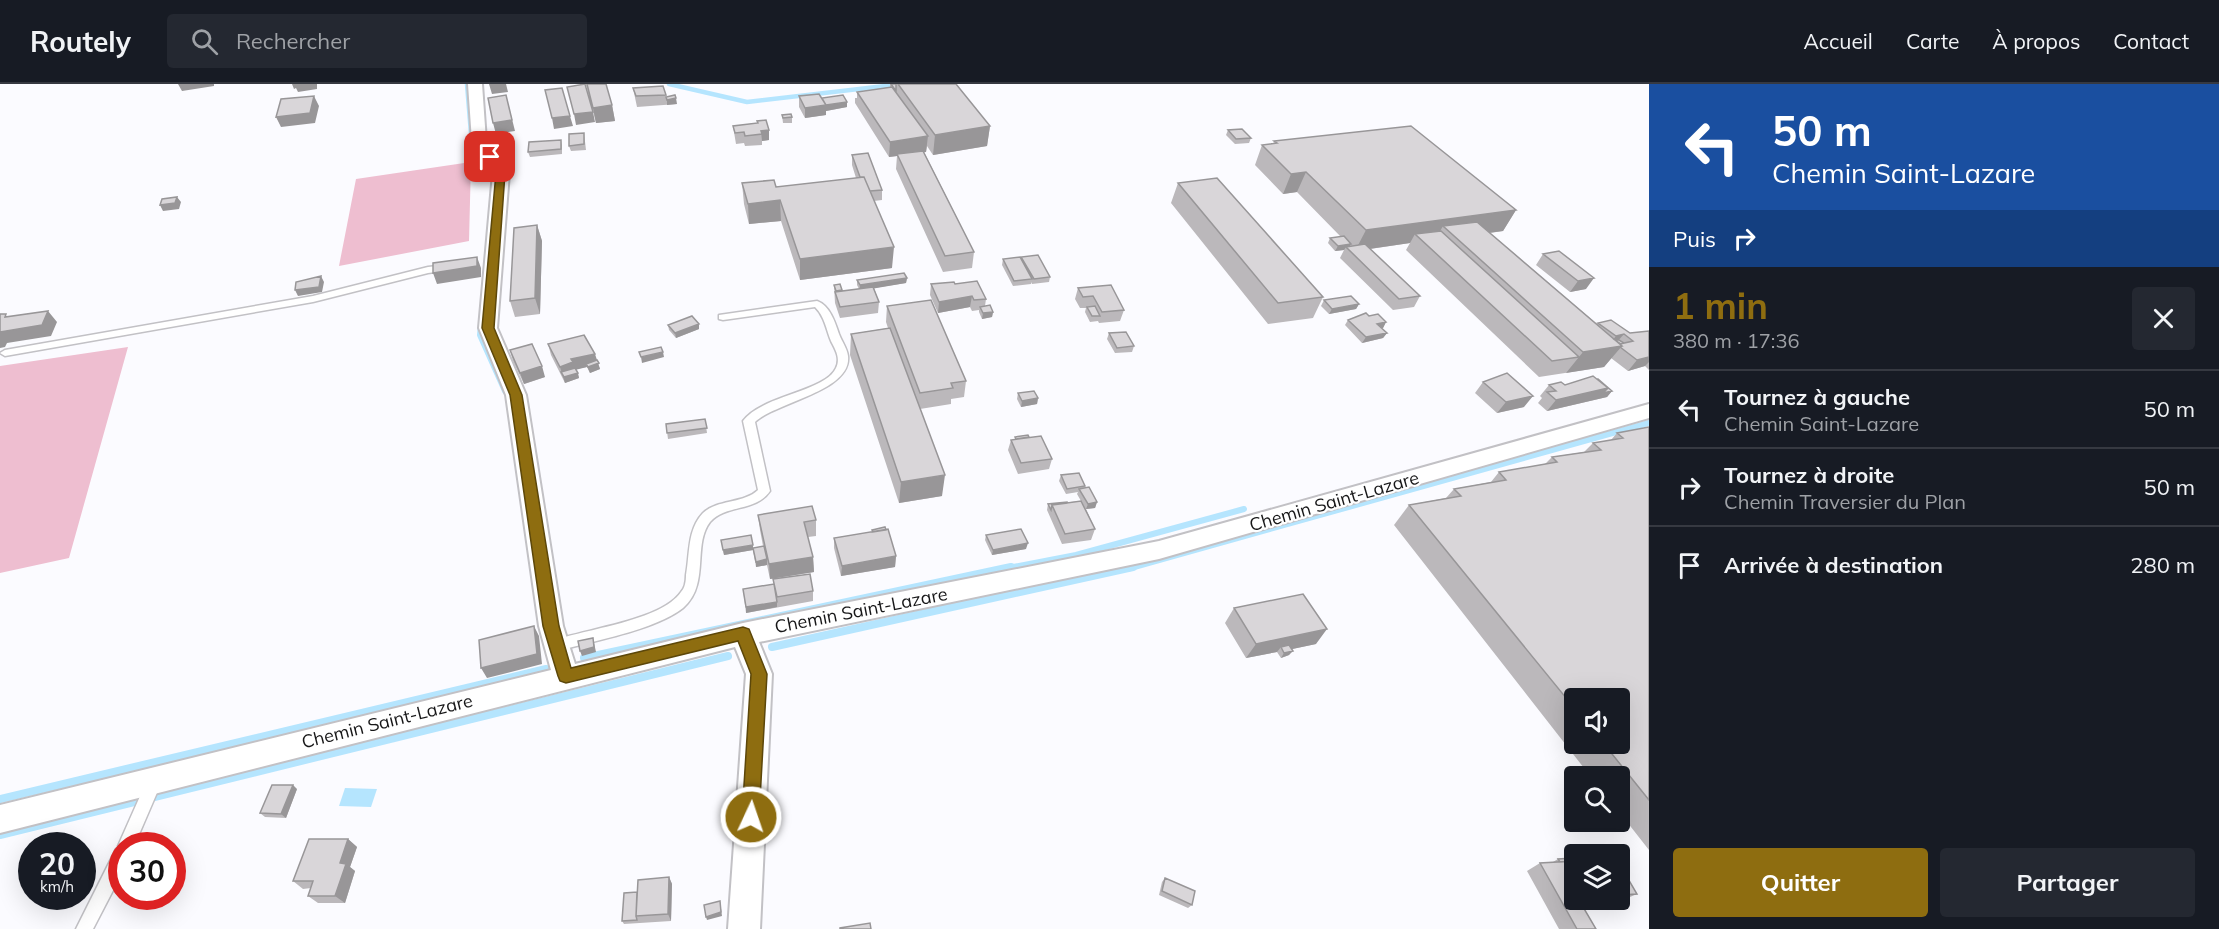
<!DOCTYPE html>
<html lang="fr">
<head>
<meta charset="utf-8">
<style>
	body { margin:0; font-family:Mulish,sans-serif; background:#242831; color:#f1f3f6; height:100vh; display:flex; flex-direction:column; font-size:22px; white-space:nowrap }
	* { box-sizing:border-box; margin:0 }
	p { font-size:20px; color:#9ea1a6 }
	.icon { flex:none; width:33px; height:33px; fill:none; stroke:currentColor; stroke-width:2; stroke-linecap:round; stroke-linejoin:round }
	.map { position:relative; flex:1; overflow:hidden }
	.drawer { display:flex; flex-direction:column; background:#171b24; width:570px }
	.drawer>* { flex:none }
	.top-card { background:#1a4fa0; color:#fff; overflow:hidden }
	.controls { position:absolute; left:1564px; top:604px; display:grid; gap:12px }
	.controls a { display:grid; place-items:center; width:66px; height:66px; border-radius:6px; background:#171b24; box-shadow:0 6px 24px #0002; font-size:30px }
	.speed { position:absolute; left:18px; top:748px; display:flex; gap:12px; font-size:30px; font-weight:700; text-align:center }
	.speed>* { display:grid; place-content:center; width:78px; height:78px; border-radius:50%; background:#171b24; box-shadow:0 6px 24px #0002; line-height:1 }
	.speed small { font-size:15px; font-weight:400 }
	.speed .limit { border:9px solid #d22; background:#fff; color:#111 }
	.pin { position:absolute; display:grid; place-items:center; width:51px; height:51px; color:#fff; margin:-26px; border-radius:12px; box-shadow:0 3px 9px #0006 }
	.me { position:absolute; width:66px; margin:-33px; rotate:3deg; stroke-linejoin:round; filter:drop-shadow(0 0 4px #0008) }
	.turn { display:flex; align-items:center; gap:21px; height:126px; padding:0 24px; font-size:27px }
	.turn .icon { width:78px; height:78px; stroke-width:2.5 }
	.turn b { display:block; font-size:42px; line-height:51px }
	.then { display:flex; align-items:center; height:57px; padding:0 24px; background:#0003; gap:12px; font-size:22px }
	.round { display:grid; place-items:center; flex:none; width:63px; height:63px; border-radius:6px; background:#242831 }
	.headline { display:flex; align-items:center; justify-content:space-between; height:102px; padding:0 24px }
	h1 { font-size:36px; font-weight:700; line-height:45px; color:#8e6d10 }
	.cta { display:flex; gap:12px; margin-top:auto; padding:12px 24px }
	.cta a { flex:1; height:69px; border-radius:6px; background:#8e6d10; color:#fff; font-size:24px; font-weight:700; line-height:69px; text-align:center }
	.cta a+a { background:#242831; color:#f1f3f6 }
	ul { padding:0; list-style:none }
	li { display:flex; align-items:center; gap:18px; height:78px; padding:0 24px; border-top:2px solid #363941 }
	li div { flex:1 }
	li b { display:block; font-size:22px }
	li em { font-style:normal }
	header { display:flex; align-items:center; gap:36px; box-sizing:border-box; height:84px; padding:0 30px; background:#171b24; border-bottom:2px solid #363941 }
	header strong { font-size:28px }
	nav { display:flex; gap:33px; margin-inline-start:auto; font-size:21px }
	.search { width:420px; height:54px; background:#242831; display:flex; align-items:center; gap:15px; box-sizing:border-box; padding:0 21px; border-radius:6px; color:#9ea1a6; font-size:22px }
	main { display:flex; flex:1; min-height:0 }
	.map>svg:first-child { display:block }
	.green { fill:#eebed0 }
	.water { fill:#b5e5fe }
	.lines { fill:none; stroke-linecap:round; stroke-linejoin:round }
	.stream-far2 { stroke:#b5e5fe; stroke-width:4.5 }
	.stream-far1 { stroke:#b5e5fe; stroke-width:6 }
	.stream { stroke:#b5e5fe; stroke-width:8 }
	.lane-casing { stroke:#c2c1c5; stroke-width:3 }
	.street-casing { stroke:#c2c1c5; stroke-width:4 }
	.lane { fill:#fff; fill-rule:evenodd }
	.street { fill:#fff; fill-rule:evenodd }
	.wall { fill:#bbb8bb; fill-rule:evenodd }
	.shaded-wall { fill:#989698 }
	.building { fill:#d9d6d9; stroke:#989698; stroke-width:1.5 }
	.route { fill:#8e6d10; stroke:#5c470a; stroke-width:1.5 }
	.labels { text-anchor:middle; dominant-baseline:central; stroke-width:4.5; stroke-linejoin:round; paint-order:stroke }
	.street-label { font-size:18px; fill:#171718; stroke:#fff }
</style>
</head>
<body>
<header>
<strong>Routely</strong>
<div class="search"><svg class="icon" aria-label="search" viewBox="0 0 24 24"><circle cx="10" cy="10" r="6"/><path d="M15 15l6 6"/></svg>Rechercher</div>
<nav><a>Accueil</a><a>Carte</a><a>À propos</a><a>Contact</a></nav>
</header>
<main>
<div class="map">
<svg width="1649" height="845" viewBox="0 0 1649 845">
	<rect width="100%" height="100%" fill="#fbfbff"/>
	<!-- green -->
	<path class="green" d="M471 78 469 157 339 182 356 95Z
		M128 263 69 474 0 489V282Z"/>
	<!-- water -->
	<path class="water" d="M345 704 377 705 371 723 339 722Z"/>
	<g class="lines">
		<!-- stream-far2 -->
		<path class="stream-far2" d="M467 0 472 62 494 92V98
			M669 0 747 18 902 0"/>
		<!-- stream-far1 -->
		<path class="stream-far1" d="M481 240 480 251 505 307
			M1003 485 1076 471 1244 425
			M1127 485 1649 339"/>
		<!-- stream -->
		<path class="stream" d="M772 563 1133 483
			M584 574 1011 483
			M0 715 546 585
			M0 751 728 572"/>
		<defs>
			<path id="lane" d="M447 181 452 184 450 186 428 189 313 218 5 272 0 269 5 266 313 212 428 183Z
				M817 217C830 222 835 238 839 250 842 258 847 264 848 272 852 307 776 318 755 338L770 407C756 428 726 420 710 438 697 455 703 481 697 501 695 509 690 518 683 524 655 546 593 557 557 567L552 565 550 561 552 557C585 545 661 537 681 508 685 504 686 497 686 491 690 470 687 446 703 429 718 415 743 420 758 406L743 337C762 311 825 308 836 284 841 274 835 265 831 257 826 245 825 233 815 223L723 236 719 235V231Z
				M154 690 159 692 162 697 134 762H122V789L93 845H76L116 765 119 764 118 762 149 692Z"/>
			<path id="street" d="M468 0H482L486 57 509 89 497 244 526 311 563 542 575 580 743 539 1159 457 1649 320V334L1159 475 759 558 772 590 760 845H728L746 590 735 563 0 749V721L551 586 539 542 506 311 479 244 493 89 472 57Z"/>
		</defs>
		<!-- lane casing -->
		<use href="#lane" class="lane-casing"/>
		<!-- street casing -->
		<use href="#street" class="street-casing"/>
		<!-- lane -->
		<use href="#lane" class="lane"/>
		<!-- street -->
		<use href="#street" class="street"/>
	</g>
	<!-- wall -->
	<path class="wall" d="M586 0H606L612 21 615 37 596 39Z
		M890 0H956L990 42 987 62 933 71 927 62 926 68H924L974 168 972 184 943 188 896 85 897 72 889 73 855 19V14H857V8L890 3Z
		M663 2 666 13 677 20 637 23 633 4Z
		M799 12 822 14 847 18V23L826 27V31L805 34 799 23Z
		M782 31 792 33V39H783Z
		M757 37 769 56 762 57V61L745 62 744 59 736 60 733 42 757 39Z
		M1228 46 1251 54 1249 59 1235 60 1226 51Z
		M584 49 586 66 571 67 569 62Z
		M561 56 562 61V70L530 73 528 68Z
		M1274 57 1516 126 1503 147 1490 149 1597 240 1598 239 1630 249 1649 247V286L1645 282 1628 287 1611 274 1604 283 1539 293 1406 166 1410 159 1370 165 1420 212 1414 223 1393 226 1340 174 1344 166 1335 167 1328 159 1330 154 1341 153 1297 108 1283 110 1255 81 1262 61 1273 60Z
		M852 71 882 106V116L874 117 892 184 800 196 781 137 749 140 744 120 742 99 776 103 856 94 852 81Z
		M1178 99 1323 213 1313 234 1268 240 1171 119Z
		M537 141 542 157 540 230 515 233 510 217Z
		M1559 167 1586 205 1570 208 1536 181 1543 170Z
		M1021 173 1050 193 1049 198 1032 200 1031 198V200L1013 202 1002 181 1003 175H1021Z
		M907 194 906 199 874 204 879 218 878 229 840 234 835 219 834 201 842 206V207L859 205 857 201V196Z
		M931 200H955L986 215 985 222 993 228 992 233 982 235 979 228V226L972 227 970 223 938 229 930 211Z
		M1078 204 1124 226 1120 237 1099 239 1098 237 1090 238 1085 228 1086 224H1080L1075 215Z
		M1324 216 1359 220 1356 225 1329 230 1321 222Z
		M887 222 966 297 964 313 951 315V320L920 325 942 412 899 419 850 271 851 250 888 244 886 238Z
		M1369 232 1386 238 1383 244H1381L1387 249 1383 254 1362 259 1345 241 1348 236Z
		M668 241 699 245 676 254 669 246Z
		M1109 249 1134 262 1132 268 1115 269 1107 255Z
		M548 260 597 276 600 285 590 289 587 283 576 285 579 294 565 299 551 271Z
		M510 266 545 293 524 300 513 277Z
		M1483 298 1524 323 1497 329 1475 309Z
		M1549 301H1565L1612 307 1607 313 1547 327 1538 319 1542 314 1540 312Z
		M1018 309 1038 314 1037 320 1021 323 1017 315Z
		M705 335 707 349 668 355 666 340Z
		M1649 343V766L1620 729V693H1591L1394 441 1409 421 1446 414 1454 405 1491 398 1499 388 1545 380 1552 373 1584 368 1593 359 1611 356 1617 349ZM1575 615 1620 660H1575Z
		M1015 353H1029L1052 375 1049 385 1018 390 1008 366 1011 356 1015 355Z
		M1061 391 1085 402V404L1097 418 1095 424 1086 425 1095 445 1091 456 1062 460 1047 426 1048 420 1081 417 1077 410 1078 408 1066 410 1059 397Z
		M758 431 816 436V452L808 453 813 473 814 488 770 495 767 481 756 483 753 466 724 471 721 456 753 464 763 462 760 446Z
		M872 446 896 472 895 483 841 492 834 464V454L872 448Z
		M986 451 1026 465 992 471 985 456Z
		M773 495 813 507V517L746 529 743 505 774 500Z
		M1234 524 1316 560 1292 565 1289 571 1281 574 1277 568 1246 574 1225 539Z
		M297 705 286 734 265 733 260 729Z
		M348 755 357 763 350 783 355 787 345 819H318L308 812 311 804 303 805 293 797Z
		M1558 775 1575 816H1598L1580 818 1596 845H1559L1527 787 1540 779 1553 778Z
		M1620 781 1637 810 1630 813 1620 814Z
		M669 793 672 800 671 837 624 840 622 837 637 808Z
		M1165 794 1192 821 1188 824 1159 811 1162 798Z"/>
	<!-- shaded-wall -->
	<path class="shaded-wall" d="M178 0H214V2L182 7Z
		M292 0H317V5L298 8 296 4 294 5Z
		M489 0H506L508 8 492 10Z
		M506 11 515 47 496 50 493 39Z
		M314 12 319 22 315 39 281 43 276 33Z
		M676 14 677 20 667 21V16Z
		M847 18V23L826 27V31L805 34V24Z
		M612 21 615 37 596 39 593 24Z
		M593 28 595 38 576 41 574 30Z
		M570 32 573 42 554 45 552 34Z
		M990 42 987 62 933 71 935 51Z
		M769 46V56L762 57 761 47Z
		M928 52 926 68 898 72 897 70V72L889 73 890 58Z
		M1306 88 1297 108 1283 110 1291 90Z
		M177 113 181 118 179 125 163 127 160 121Z
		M780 116 781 137 749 140 748 120Z
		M1516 126 1503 147 1456 153 1443 142 1435 156 1415 150 1410 159 1355 167 1366 146Z
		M537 141 542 157 540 230 535 214Z
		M1351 160 1348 165 1346 163 1344 166 1335 167 1338 162Z
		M894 163 892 184 800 196V175Z
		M477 173 481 184V193L437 200 433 189Z
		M321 192 324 198 322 208 298 212 295 206Z
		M907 194 906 199 859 207 860 201Z
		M1594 194 1586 205 1570 208 1578 197Z
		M972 212 970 223 938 229 939 218Z
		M1359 220 1356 225 1329 230 1332 225Z
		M48 227 57 238 51 252 7 259 5 263 0 264V248Z
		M993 228 992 233 982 235 983 229Z
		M1386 238 1383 244 1374 245 1377 240Z
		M699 240V245L676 254 675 249Z
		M1387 249 1383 254 1362 259 1366 253Z
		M1624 250 1617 258 1607 263 1616 252Z
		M1622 262 1604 283 1566 289 1583 268Z
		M663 268 664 273 642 279 641 273Z
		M595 270 600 285 590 289 586 280 587 283 575 286 578 289 579 294 565 299 560 283 571 275Z
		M1649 273V278L1645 282 1628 287 1637 276Z
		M542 282 545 293 524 300 520 289Z
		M1608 304 1612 307 1607 313 1547 327 1556 316Z
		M1533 312 1524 323 1497 329 1506 318Z
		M1038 314 1037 320 1021 323 1022 317Z
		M945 391 942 412 899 419 901 398Z
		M1097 418 1095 424 1086 425 1088 420Z
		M1028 459 1026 465 992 471 993 466Z
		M753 461V466L724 471 723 466Z
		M896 472 895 483 841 492 842 482Z
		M813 473 814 488 770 495 769 480Z
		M767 475V481L756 483V478Z
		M777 518V523L746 529V523Z
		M534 542 539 552 542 580 487 594 481 584Z
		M1327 545 1316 560 1283 567 1281 563 1277 568 1246 574 1256 560Z
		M593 554 596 568 582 572 580 567Z
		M1293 567 1289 571 1281 574 1284 569Z
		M293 701 297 705 286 734 281 730Z
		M348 755 357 763 350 783 355 787 345 819 335 812 340 779Z
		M669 793 672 800 671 837 668 830Z
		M720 817 722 832 707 836 706 833Z"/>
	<!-- building -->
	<path class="building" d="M585 0 593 28 574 30 567 3Z
		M587 0H606L612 21 593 24Z
		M891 0H896V7Z
		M898 0H956L990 42 935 51Z
		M663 2 666 11 636 12 633 4Z
		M892 3 928 52 890 58 857 8Z
		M562 4 570 32 552 34 545 6Z
		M819 10 826 21 805 24 799 12Z
		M506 11 512 36 493 39 488 14Z
		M675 11 676 14 667 16 666 13Z
		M843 11 847 18 826 21 822 14Z
		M314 12 310 29 276 33 281 15Z
		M791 30 792 33 783 34 782 31Z
		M766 36 769 46 761 47 762 50 745 52 744 48 735 49 733 42 758 39 757 37Z
		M1411 42 1516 126 1366 146 1306 88 1291 90 1262 61 1277 59 1274 57Z
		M1242 45 1251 54 1236 55 1228 46Z
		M584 49V60L569 62V50Z
		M561 56V65L528 68 529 58Z
		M923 67 974 168 945 172 897 70Z
		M868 69 882 106 870 107 864 93H860L852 71Z
		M864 93 894 163 800 175 780 116 748 120 742 99 774 96 776 103Z
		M1217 94 1323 213 1278 219 1178 99Z
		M177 113 175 119 160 121 162 115Z
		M1477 138 1622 262 1583 268 1443 142Z
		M537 141 535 214 510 217 514 144Z
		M1441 147 1579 273 1552 277 1415 150Z
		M1344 152 1351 160 1338 162 1330 154Z
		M1365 160 1420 212 1399 215 1346 163Z
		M1559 167 1594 194 1578 197 1543 170Z
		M1038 171 1050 193 1034 195 1021 173Z
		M477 173V182L433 189V179Z
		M1020 173 1032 195 1014 197 1003 175Z
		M904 189 907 194 860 201 857 196Z
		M321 192 319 203 295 206 296 198Z
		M977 197 986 215 974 216 972 212 939 218 931 200 954 198 955 200Z
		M840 200 842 206 836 207 834 201Z
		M1111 201 1124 226 1102 228 1093 212 1083 213 1078 204Z
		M873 203 879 218 840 223 835 208Z
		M1351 212 1359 220 1332 225 1324 216Z
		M931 216 966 297 951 299 953 304 920 309 887 222Z
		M990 221 993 228 983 229 980 223Z
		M1095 222 1100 232H1092L1087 223Z
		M48 227 42 241 0 248V230H6L5 233Z
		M1366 229 1369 232 1378 230 1386 238 1377 240 1387 249 1366 253 1348 236Z
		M692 232 699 240 675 249 668 241Z
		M1611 236 1630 249 1649 247V273L1637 276 1620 263 1622 262 1620 260 1633 257 1624 250 1616 252 1598 239Z
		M890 244 945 391 901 398 851 250Z
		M1126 248 1134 262 1117 264 1109 249Z
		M584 251 595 270 571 275 573 278 560 283 548 260Z
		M1615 256H1619L1624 259 1621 260Z
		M532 260 542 282 520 289 510 266Z
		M661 263 663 268 641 273 639 268Z
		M597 276 599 279 588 283 586 280Z
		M575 284 578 289 564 293 561 288Z
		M1507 289 1533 312 1506 318 1483 298Z
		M1593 292 1608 304 1556 316 1547 308 1556 307 1549 301 1561 298 1565 301Z
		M1597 295H1598L1612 307 1603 309 1608 304Z
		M1034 307 1038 314 1022 317 1018 309Z
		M705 335 707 344 667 349 666 340Z
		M1649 343V716L1604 660H1620V615H1575V625L1409 421 1461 412 1454 405 1506 396 1499 388 1557 378 1552 373 1601 366 1593 359 1623 354 1617 349Z
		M1028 351 1029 353 1016 355 1015 353Z
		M1041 352 1052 375 1021 379 1011 356Z
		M1079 389 1085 402 1067 405 1061 391Z
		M1089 403 1097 418 1088 420 1079 405Z
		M1081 417 1095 445 1065 450 1052 421Z
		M1067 418V419L1052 421 1051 426 1048 420Z
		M812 422 816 436 804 438 813 473 769 480 758 431Z
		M885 443 886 446 873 448 872 446Z
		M888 445 896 472 842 482 834 454Z
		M1021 445 1028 459 993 466 986 451Z
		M751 451 753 461 723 466 721 456Z
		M764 462 767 475 756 478 753 464Z
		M810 490 813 507 777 513 773 495Z
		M774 500 777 518 746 523 743 505Z
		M1303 510 1327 545 1256 560 1234 524Z
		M534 542 537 570 481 584 479 556Z
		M593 554 594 563 580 567 578 557Z
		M1289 561 1293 567 1284 569 1281 563Z
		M272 701H293L281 730 260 729Z
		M309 755H348L340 779 346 780 335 812H308L313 797H293Z
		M1575 774V777L1560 778 1558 775Z
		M1575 777V816H1579L1596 845H1577L1540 779Z
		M1620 781 1637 810 1620 811 1626 808 1620 798Z
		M669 793 668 830 636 832 638 796Z
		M1165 794 1195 807 1192 821 1162 807Z
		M1620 798 1626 808H1620Z
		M637 808 636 832 637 836 622 837 624 809Z
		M720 817 721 828 706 833 704 821Z
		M870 839 871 845H840V844Z"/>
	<!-- route -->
	<path class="route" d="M486 71H493L505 89 494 244 522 311 559 542 571 584 743 543 749 545 767 590 759 733 757 739 751 742 744 739 742 733 751 590 738 557 566 599 560 597 558 592 543 542 510 311 482 244 496 89 485 73Z"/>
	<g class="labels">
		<!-- street labels -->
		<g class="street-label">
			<text transform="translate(1334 417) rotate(-16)">Chemin Saint-Lazare</text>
			<text transform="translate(861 526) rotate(-11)">Chemin Saint-Lazare</text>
			<text transform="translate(387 637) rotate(-14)">Chemin Saint-Lazare</text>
		</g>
	</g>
</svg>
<div class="controls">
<a><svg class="icon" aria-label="sound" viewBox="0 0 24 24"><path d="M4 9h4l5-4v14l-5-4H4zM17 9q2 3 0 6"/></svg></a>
<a><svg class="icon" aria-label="search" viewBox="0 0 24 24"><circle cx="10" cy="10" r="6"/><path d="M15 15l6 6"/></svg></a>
<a><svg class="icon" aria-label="layers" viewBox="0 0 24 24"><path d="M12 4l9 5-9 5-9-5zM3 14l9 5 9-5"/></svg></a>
</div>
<div class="speed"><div>20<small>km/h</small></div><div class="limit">30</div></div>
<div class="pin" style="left:490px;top:73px;background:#d93025"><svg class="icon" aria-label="arrive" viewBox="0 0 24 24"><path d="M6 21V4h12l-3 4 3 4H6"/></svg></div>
<svg class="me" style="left:751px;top:733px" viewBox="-20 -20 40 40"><circle r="17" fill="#8e6d10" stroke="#fff" stroke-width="3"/><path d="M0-11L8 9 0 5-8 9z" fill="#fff"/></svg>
</div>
<section class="drawer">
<div class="top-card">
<div class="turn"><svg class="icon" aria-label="left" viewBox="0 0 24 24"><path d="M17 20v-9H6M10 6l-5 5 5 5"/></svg><div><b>50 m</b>Chemin Saint-Lazare</div></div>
<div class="then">Puis<svg class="icon" aria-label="right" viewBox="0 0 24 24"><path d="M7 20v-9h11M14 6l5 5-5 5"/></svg></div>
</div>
<div class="headline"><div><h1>1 min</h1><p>380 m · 17:36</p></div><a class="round"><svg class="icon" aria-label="close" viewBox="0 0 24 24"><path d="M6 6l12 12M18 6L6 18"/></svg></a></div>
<ul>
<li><svg class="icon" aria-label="left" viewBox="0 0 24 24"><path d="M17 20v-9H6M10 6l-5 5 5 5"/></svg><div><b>Tournez à gauche</b><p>Chemin Saint-Lazare</p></div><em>50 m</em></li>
<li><svg class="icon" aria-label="right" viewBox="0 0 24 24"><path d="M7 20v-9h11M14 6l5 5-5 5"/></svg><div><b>Tournez à droite</b><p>Chemin Traversier du Plan</p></div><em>50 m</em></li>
<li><svg class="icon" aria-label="arrive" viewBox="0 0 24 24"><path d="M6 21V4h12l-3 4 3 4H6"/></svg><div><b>Arrivée à destination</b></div><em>280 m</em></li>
</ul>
<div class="cta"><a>Quitter</a><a>Partager</a></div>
</section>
</main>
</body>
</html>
